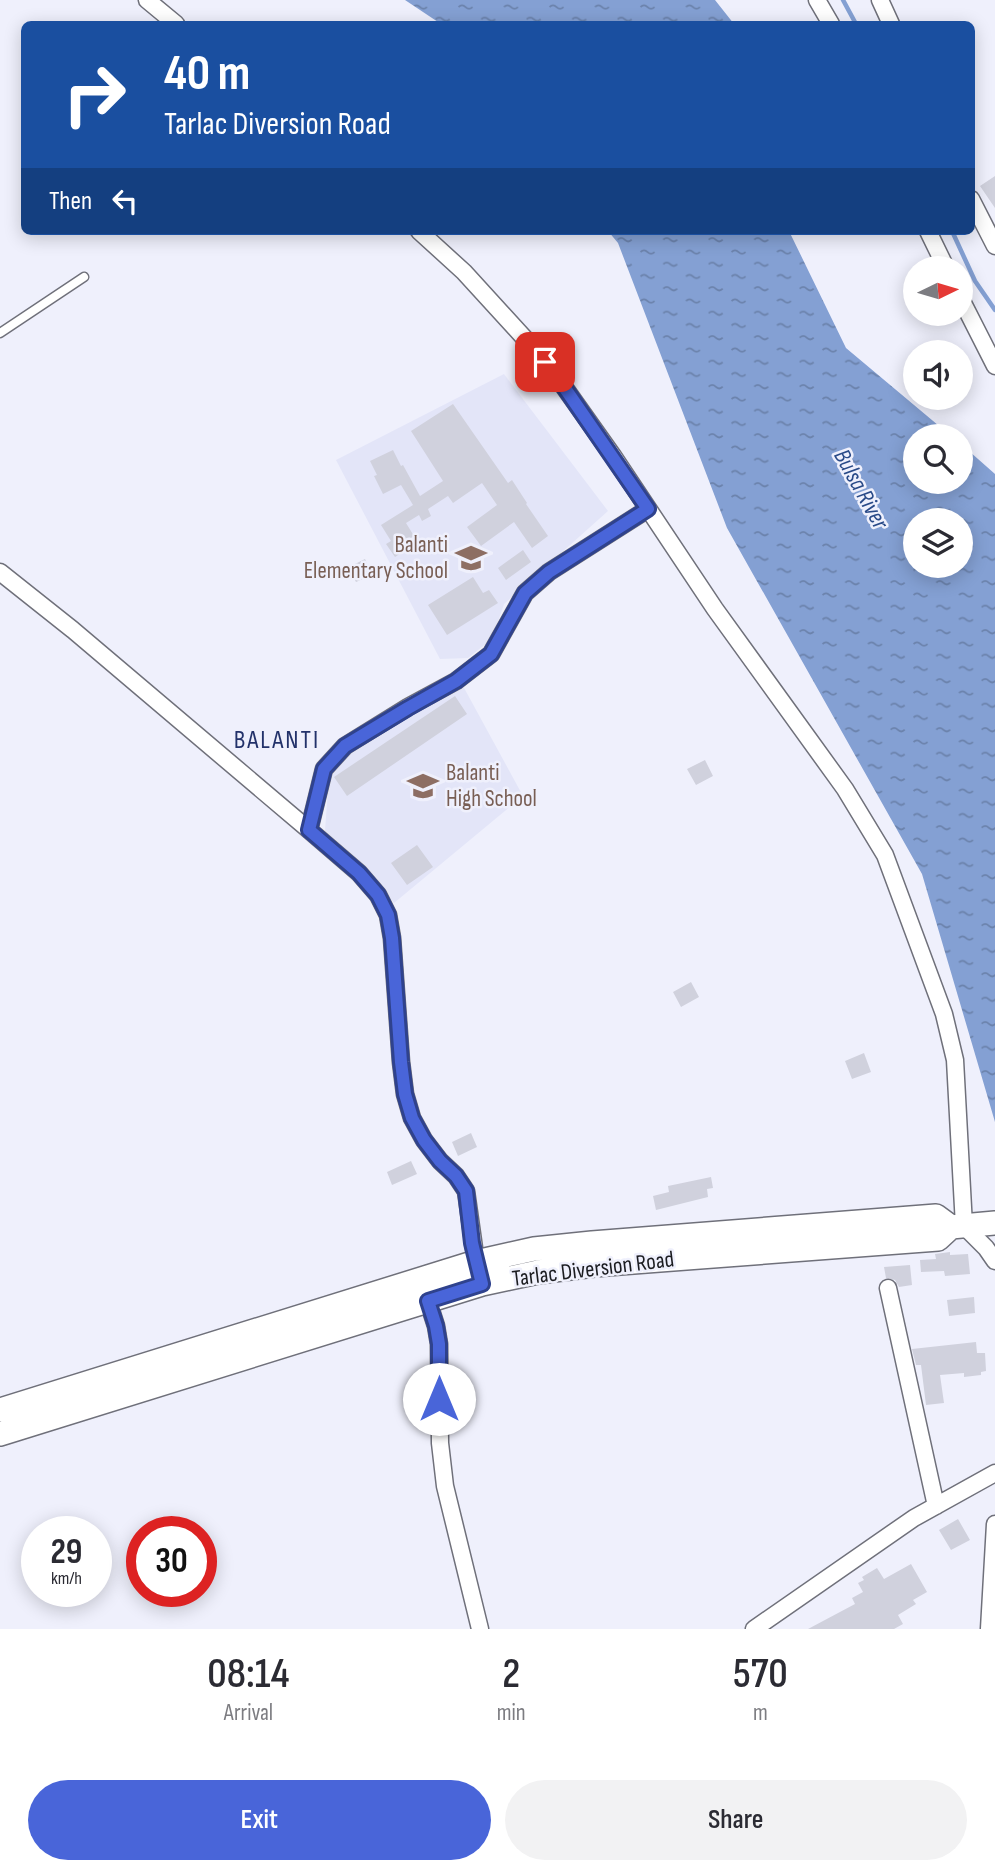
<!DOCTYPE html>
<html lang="en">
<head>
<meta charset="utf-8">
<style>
	body { margin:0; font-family:"Sofia Sans Condensed",sans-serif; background:#f2f2f3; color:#2b2b33; height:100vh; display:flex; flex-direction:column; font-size:26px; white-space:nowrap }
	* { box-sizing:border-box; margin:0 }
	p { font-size:23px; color:#7c7c81 }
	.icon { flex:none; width:38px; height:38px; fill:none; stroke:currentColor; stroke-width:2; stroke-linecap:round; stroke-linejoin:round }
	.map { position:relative; height:1629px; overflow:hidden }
	.side { display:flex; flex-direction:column; background:#fff; flex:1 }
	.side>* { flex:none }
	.banner { position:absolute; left:21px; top:21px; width:954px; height:214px; border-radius:10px; box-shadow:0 4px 18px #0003; background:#1a4fa0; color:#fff; overflow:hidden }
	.needle { width:46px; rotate:85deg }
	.fabs { position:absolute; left:903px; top:256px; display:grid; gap:14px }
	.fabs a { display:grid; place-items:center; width:70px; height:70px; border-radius:50%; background:#fff; box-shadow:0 4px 18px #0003; font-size:35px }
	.speed { position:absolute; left:21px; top:1516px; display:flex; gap:14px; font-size:35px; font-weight:700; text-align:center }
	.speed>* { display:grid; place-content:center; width:91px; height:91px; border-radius:50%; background:#fff; box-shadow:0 4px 18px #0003; line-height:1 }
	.speed small { font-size:18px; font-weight:400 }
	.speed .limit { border:10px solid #d22; background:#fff; color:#111 }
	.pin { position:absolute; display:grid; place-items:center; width:60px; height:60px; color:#fff; margin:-30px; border-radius:14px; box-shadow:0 4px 10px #0006 }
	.me { position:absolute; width:77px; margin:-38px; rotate:0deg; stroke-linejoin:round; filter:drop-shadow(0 0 5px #0008) }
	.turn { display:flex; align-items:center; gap:24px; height:147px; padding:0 28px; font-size:32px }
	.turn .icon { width:91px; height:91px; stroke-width:2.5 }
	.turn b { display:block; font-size:49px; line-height:60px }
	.then { display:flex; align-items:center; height:66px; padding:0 28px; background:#0003; gap:14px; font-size:26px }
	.eta { display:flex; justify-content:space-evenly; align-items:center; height:119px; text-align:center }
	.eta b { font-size:42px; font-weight:600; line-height:49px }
	.primary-button { display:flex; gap:14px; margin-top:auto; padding:14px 28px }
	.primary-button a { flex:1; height:80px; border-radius:42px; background:#4965d9; color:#fff; font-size:28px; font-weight:600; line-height:80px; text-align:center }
	.primary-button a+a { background:#f2f2f3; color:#2b2b33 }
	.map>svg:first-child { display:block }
	.built { fill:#e3e5f8 }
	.water { fill:url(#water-ripples); fill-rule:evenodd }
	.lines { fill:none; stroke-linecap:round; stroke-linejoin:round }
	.stream { stroke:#84a0d3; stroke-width:4.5 }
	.building { fill:#d0d1dd }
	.lane-casing { stroke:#6f707a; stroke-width:11 }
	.street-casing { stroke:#6f707a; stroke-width:19 }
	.secondary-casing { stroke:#6f707a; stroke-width:26 }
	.lane { stroke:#fff; stroke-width:8 }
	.street { stroke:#fff; stroke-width:16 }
	.secondary { stroke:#fff; stroke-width:23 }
	.route-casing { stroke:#2f428d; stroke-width:18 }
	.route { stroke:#4965d9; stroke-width:12 }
	.labels { text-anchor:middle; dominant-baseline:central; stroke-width:5; stroke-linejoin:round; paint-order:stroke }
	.education-label { font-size:23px; fill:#785e54; stroke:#eff0fc; text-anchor:end }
	.street-label { font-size:23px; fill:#1b1c20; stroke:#eff0fc }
	.water-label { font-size:24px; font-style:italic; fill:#294a88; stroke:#eff0fc }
	.quarter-label { font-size:26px; letter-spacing:2px; fill:#23326a; stroke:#eff0fc }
</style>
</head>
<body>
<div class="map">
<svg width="995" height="1629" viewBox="0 0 995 1629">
	<defs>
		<pattern id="water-ripples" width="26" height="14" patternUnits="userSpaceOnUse" patternTransform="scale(1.75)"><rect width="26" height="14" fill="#84a0d3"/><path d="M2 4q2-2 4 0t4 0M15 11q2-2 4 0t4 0" fill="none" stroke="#6b82ab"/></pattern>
	</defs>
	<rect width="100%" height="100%" fill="#eff0fc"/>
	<!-- built -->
	<path class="built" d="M504 374 608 511 504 604 492 639 468 658 440 659 336 460Z
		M463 686 523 796 394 903 325 831 329 775 346 756Z"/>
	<!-- water -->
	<path class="water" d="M405 0H715L734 24H441Z
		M608 231H789L846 348 951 436H915V481H961V444L995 474V1122L922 874 727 528 618 243ZM915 520H961V565H915Z"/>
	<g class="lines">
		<!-- stream -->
		<path class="stream" d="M843 0 856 24
			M952 231 975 281 995 310"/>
	</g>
	<!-- building -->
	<path class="building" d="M995 176V208L980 186Z
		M453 404 508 483 512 480 527 503 526 504 548 536 532 548 514 522 481 546 467 527 497 505 482 483 453 503 448 496 428 509 431 516 422 521 419 515 406 523 414 536 406 541 410 547 395 557 386 544 391 541 381 525 413 505 401 485 383 494 374 476 377 475 370 461 393 450 401 466 403 465 420 496 443 481 411 431Z
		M523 550 531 562 506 580 498 568Z
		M365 559 372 575 356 582 349 567Z
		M473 577 483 593 489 590 498 603 447 635 428 605Z
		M455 696 467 714 347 796 334 777Z
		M705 760 713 776 696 785 687 769Z
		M417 845 433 867 407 885 391 863Z
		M691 982 699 997 681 1007 673 992Z
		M864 1053 871 1072 852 1079 845 1061Z
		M471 1133 477 1147 458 1156 452 1142Z
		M411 1161 417 1174 392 1185 387 1172Z
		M711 1177 713 1188 707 1189 708 1197 656 1210 653 1196 669 1192 668 1186Z
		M950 1252V1255L968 1254 970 1274 945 1276 944 1271 921 1272 920 1260 936 1259 935 1254Z
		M910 1265 912 1285 899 1287 895 1280 886 1278 884 1267Z
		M974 1297 975 1313 949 1316 947 1300Z
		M976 1342 977 1353H985L986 1371 981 1372V1375L964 1377V1373L940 1375 944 1403 926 1405 921 1365H916L912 1349Z
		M958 1519 970 1540 951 1550 939 1530Z
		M911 1564 927 1592 913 1600 916 1604 898 1615 903 1624 894 1629H808L855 1604 852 1598 863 1592 858 1583 864 1580 862 1577 877 1568 884 1579Z"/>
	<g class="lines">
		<defs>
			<path id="lane" d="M0 333 84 277"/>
			<path id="street" d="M147 0 176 24
				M817 0 831 24
				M880 0 891 24
				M971 199 995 246
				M419 231 464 272 527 341 562 384 613 456 715 609 845 789 885 855 944 1014 955 1060 964 1226 986 1248 995 1261
				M928 231 946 268
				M961 299 995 366
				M0 572 73 630 309 830 359 873 378 895 388 915 392 938 401 1062 405 1094 412 1118 424 1140 440 1161 456 1176 466 1191 476 1262
				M309 830 324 769 345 746 408 707 456 681 491 654 525 593 549 572 648 509
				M888 1288 936 1506
				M428 1301 436 1326 439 1344 440 1443 445 1486 480 1629
				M754 1629 914 1518 995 1473
				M989 1629 995 1524"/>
			<path id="secondary" d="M0 1410 476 1262 534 1249 592 1243 936 1216 951 1227
				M0 1434 482 1284 538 1272 594 1265 938 1239 951 1227 995 1223"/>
		</defs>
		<!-- lane casing -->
		<use href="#lane" class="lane-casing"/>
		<!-- street casing -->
		<use href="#street" class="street-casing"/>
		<!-- secondary casing -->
		<use href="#secondary" class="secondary-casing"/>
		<!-- lane -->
		<use href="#lane" class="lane"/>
		<!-- street -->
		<use href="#street" class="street"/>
		<!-- secondary -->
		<use href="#secondary" class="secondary"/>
	</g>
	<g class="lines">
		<defs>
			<path id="route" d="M439 1399V1344L436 1326 428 1301 482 1284 472 1243 466 1191 456 1176 440 1161 424 1140 412 1118 405 1094 401 1062 392 938 388 915 378 895 359 873 309 830 324 769 345 746 408 708 456 681 491 654 525 593 549 572 648 509 562 384 545 362"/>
		</defs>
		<!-- route casing -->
		<use href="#route" class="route-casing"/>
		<!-- route -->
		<use href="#route" class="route"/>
	</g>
	<!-- icons -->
	<defs>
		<symbol id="school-bare" viewBox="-9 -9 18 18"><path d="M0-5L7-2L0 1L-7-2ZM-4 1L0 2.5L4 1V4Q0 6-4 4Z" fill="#8d6e63" stroke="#eff0fc" stroke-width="2.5" paint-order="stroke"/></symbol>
	</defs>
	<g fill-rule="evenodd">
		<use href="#school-bare" x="449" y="536" width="44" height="44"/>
		<use href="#school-bare" x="401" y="764" width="44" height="44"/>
	</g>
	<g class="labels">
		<!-- education labels -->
		<g class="education-label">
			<text x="448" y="545">Balanti<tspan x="448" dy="26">Elementary School</tspan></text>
			<text x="446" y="773" text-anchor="start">Balanti<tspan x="446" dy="26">High School</tspan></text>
		</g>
		<!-- street labels -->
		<g class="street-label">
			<text transform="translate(593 1269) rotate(-7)">Tarlac Diversion Road</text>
		</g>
		<!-- water labels -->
		<g class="water-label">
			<text transform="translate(861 489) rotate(61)">Bulsa River</text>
		</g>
		<!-- quarter labels -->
		<g class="quarter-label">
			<text x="277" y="740">BALANTI</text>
		</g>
	</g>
</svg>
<div class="fabs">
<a><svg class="needle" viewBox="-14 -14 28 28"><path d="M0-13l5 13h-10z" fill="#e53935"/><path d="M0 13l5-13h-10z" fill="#7c7c81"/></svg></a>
<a><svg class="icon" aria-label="sound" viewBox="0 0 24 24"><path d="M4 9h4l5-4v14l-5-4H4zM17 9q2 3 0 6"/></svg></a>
<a><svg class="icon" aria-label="search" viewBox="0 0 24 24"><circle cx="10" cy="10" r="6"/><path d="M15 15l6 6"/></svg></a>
<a><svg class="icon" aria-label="layers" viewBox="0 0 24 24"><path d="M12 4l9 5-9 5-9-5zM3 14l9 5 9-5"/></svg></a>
</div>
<div class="speed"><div>29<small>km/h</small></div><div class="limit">30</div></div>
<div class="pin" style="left:545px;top:362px;background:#d93025"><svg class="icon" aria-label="arrive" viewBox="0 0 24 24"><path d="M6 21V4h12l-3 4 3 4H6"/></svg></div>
<svg class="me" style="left:439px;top:1399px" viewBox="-20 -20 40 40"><circle r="19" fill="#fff"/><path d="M0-13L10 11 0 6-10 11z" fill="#4965d9"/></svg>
<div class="banner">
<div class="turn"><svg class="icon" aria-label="right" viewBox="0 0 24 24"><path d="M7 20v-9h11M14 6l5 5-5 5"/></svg><div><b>40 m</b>Tarlac Diversion Road</div></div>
<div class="then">Then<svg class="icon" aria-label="left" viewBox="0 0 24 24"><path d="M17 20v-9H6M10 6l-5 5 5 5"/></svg></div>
</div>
</div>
<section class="side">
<div class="eta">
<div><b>08:14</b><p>Arrival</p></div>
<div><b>2</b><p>min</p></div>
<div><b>570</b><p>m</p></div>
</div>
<div class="primary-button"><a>Exit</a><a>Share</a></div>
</section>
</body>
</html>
